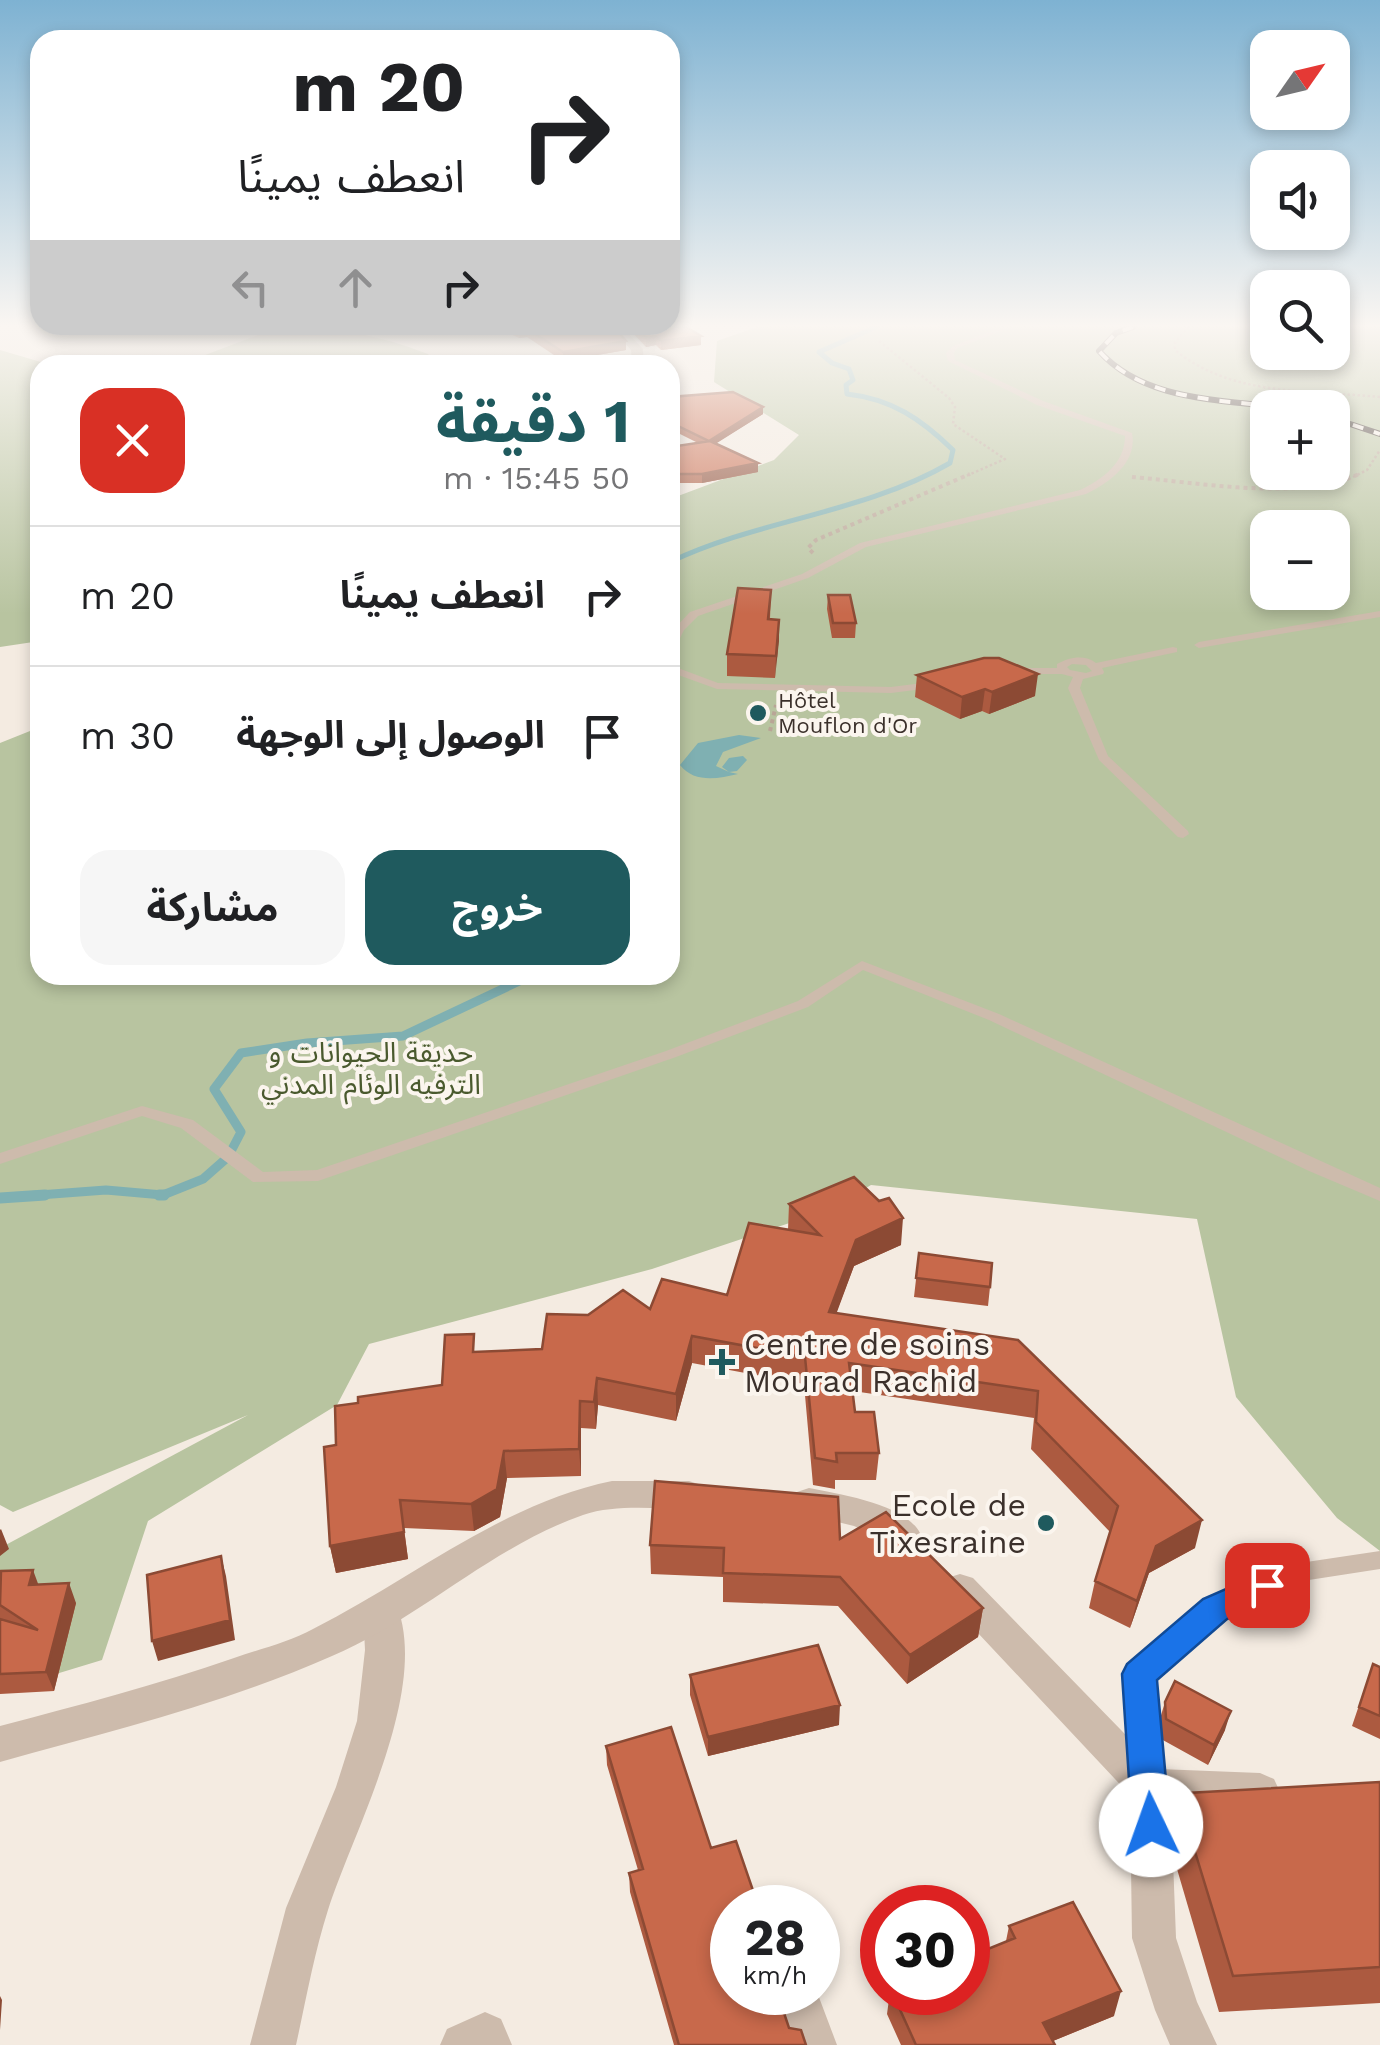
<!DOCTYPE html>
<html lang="ar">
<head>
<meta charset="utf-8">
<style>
	body { margin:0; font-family:"Work Sans","Noto Sans Arabic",sans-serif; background:#f6f6f6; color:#202124; direction:rtl; height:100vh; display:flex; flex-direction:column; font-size:38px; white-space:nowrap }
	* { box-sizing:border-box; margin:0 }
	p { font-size:32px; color:#757577 }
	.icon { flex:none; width:55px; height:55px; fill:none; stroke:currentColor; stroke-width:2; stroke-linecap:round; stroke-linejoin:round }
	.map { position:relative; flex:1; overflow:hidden; direction:ltr }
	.details { position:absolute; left:30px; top:355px; width:650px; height:630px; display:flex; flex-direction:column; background:#fff; border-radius:30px; box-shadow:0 5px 15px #0003; direction:rtl }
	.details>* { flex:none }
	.guide { position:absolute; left:30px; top:30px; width:650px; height:305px; border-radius:30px; box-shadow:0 5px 15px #0003; direction:rtl; background:#fff; color:#202124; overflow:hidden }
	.needle { width:65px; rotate:56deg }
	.buttons { position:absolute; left:1250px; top:30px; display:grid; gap:20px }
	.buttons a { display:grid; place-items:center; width:100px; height:100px; border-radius:20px; background:#fff; box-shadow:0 5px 15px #0003; font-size:50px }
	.speed { position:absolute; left:710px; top:1885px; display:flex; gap:20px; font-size:50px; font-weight:700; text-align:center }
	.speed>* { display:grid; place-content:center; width:130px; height:130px; border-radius:50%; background:#fff; box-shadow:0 5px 15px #0003; line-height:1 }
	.speed small { font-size:25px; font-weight:400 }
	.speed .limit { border:15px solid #d22; background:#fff; color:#111 }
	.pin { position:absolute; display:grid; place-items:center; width:85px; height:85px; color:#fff; margin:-42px; border-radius:20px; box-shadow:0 5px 15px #0006 }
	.me { position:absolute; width:110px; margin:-55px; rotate:357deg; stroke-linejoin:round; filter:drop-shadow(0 0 8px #0008) }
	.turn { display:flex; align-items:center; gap:35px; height:210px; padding:0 50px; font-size:45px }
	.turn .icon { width:130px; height:130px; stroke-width:2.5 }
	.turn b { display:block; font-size:70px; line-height:85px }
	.lanes { display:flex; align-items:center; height:95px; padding:0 50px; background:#0003; justify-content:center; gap:50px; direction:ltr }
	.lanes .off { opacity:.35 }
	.round { display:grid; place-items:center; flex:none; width:105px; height:105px; border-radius:30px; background:#f6f6f6 }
	.headline { display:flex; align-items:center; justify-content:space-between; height:170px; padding:0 50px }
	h1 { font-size:60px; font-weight:700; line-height:75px; color:#1f5a5e }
	.cta { display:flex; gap:20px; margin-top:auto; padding:20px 50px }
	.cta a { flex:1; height:115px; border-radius:30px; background:#1f5a5e; color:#fff; font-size:40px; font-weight:700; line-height:115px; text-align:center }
	.cta a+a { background:#f6f6f6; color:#202124 }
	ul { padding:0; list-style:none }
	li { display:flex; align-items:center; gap:30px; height:140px; padding:0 50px; border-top:2px solid #e0e0e0 }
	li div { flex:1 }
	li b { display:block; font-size:38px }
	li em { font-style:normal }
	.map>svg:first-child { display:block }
	.green { fill:#b8c4a0; fill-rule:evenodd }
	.water { fill:#7fb0b2 }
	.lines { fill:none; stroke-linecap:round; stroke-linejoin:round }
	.stream-far2 { stroke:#7fb0b2; stroke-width:5 }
	.stream-far1 { stroke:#7fb0b2; stroke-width:9 }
	.stream { stroke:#7fb0b2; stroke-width:11 }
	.path-far1 { stroke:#b9a596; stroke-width:2.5; stroke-dasharray:2.5 2.5; stroke-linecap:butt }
	.path { stroke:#b9a596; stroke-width:4; stroke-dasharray:4 4; stroke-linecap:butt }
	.service { fill:#cdbbac; fill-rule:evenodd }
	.pedestrian { fill:#cdbbac; fill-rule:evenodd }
	.minor { fill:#cdbbac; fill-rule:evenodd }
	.rail-casing { stroke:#3b302b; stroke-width:6 }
	.rail { stroke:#fbf5ee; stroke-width:4; stroke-dasharray:11; stroke-linecap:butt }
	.wall { fill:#ac5a40 }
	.shaded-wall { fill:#8c4a34 }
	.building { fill:#c8694b; stroke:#8c4a34; stroke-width:2.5 }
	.route { fill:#1a73e8; stroke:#114b97; stroke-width:2.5 }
	.poi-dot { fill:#1f5a5e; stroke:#fbf5ee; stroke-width:4 }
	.labels { text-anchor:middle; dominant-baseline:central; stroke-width:8; stroke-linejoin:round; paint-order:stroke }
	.far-poi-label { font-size:22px; fill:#3b302b; stroke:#fbf5ee; text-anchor:start }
	.park-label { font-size:28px; fill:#4a5a2e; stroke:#fbf5ee }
	.near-poi-label { font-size:32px; fill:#3b302b; stroke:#fbf5ee; text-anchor:start }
</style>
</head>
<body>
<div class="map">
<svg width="1380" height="2045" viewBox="0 0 1380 2045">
	<rect width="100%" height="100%" fill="#f4ebe1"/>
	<!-- green -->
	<path class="green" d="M279 327C336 327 375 334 428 354L435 365 184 363Z
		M757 327H1267L1268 352H1332L1333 327H1380V1551L1337 1518 1236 1397 1197 1219 871 1185 831 1209 652 1269 369 1344 337 1405 148 1521 102 1660 0 1691V1548L248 1415 13 1512 0 1505V743L40 727V975H670V499L774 460 799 435 714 382 717 341ZM1268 408H1332V472H1268ZM1268 528H1332V592H1268Z
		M0 350 51 365H40V641L0 647Z"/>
	<!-- water -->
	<path class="water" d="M739 735 761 738 723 752 716 766 729 772 722 767 729 758 743 756 747 760 737 771 729 772 738 774C717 779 694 783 680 765L698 743Z"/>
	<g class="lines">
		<!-- stream-far2 -->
		<path class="stream-far2" d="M670 562C760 519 862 514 950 463L953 450C921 419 892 399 847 394L846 385 853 380 849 369 832 363 819 352 876 327"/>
		<!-- stream-far1 -->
		<path class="stream-far1" d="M12 1197 106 1190 163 1195 203 1179 228 1157 241 1132 214 1089 241 1053 307 1043 403 1036 532 975"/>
		<!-- stream -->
		<path class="stream" d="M159 1195H164
			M0 1198 45 1195"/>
		<!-- path-far1 -->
		<path class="path-far1" d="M1189 327 1175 342V350C1232 397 1310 390 1380 397
			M879 341 949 398 955 407 953 424 1005 459 964 477
			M1353 477 1367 470 1380 450"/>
		<!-- path -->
		<path class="path" d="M1132 477C1195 482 1301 502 1359 474
			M813 553 808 548 816 540 970 474
			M770 731 776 705"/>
		<!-- service -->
		<path class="service" d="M1002 327H1012L957 348 954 353 955 360 1043 401 1132 433C1138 462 1109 483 1086 494L866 547 808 578 698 616 684 630 674 650 670 651V637L674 629 690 612 802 574 860 543 1080 490C1103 479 1125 463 1125 436L1037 405 948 361 946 353 953 346Z
			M1380 611V617L1199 648 1194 645 1199 642Z
			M1173 647 1177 648V652L1102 668 1104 672 1103 674 1083 679 1080 688 1108 756 1188 831 1189 834 1183 838 1178 837 1099 760 1068 688 1073 677 1062 674H1013L1008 671 1013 668H1057V664C1069 657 1085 654 1096 663ZM1072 664 1086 665 1092 671 1086 673 1070 670 1067 667Z
			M670 665 718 683 891 687 931 682 936 685 931 688 891 693 717 689 670 672Z
			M862 961 999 1014 1380 1188V1201L1309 1171 989 1020 863 970 808 1007 676 1057 318 1181 253 1182 181 1128 142 1116 0 1164V1153L142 1106 193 1120 263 1172 317 1170 666 1051 798 1001Z
			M1380 1551V1569L1296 1582 1223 1616 1151 1678 1161 1776 1157 1784 1149 1787 1141 1784 1137 1776 1128 1674 1131 1667 1207 1602 1293 1564Z"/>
		<!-- pedestrian -->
		<path class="pedestrian" d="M381 1594 394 1599C434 1683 354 1829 328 1910 314 1954 306 2000 296 2045H250L286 1908 336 1787 357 1721 365 1650 363 1610 368 1599Z
			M485 2012 501 2019 512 2045H440L447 2029Z"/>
		<!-- minor -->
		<path class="minor" d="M611 327H622L643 349 644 365H632L631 350Z
			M612 1481H689L701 1485 706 1495 701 1505 689 1509C655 1509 616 1504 583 1515 491 1547 421 1618 332 1656 226 1703 112 1731 0 1762V1726C79 1705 157 1685 234 1658 260 1649 289 1642 313 1629 412 1579 501 1504 612 1481Z
			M809 1488C839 1494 905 1504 920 1533L914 1543 902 1547 854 1526 797 1512 792 1502 797 1492Z
			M960 1574 973 1578 1159 1769 1260 1773 1274 1779 1280 1792 1274 1805 1260 1811 1171 1808 1176 1938 1197 2002 1217 2045H1170L1155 2010 1132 1938 1130 1795 947 1600 942 1589 947 1578Z
			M773 1992H817L837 2045H791Z"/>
		<defs>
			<path id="rail" d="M1133 327 1116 333 1099 351C1145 402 1221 399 1285 408
				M1332 418 1380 434"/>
		</defs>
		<!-- rail casing -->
		<use href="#rail" class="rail-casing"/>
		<!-- rail -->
		<use href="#rail" class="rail"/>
	</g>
	<!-- wall -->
	<path class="wall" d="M473 327H614L626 341V350L563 361 527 337 519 338 504 331 488 334Z
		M627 327H686L701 345 661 350 656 345 646 347Z
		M670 397 763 407V414L716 443 758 463V472L702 483H678L670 478V447L698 443 670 429Z
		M771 590 770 619 779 620 775 678 727 676V654Z
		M828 595 856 623 855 638H832L827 609Z
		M917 675 1035 696 989 714 982 711 960 719 915 697Z
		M789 1204 901 1245 854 1266 836 1313 1018 1340 1195 1548 1149 1573 1130 1628 1089 1608 1095 1581 1110 1532 1031 1449 1034 1418 853 1391 855 1412 879 1453 876 1480H835V1489L813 1485 804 1384 692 1363 676 1421 598 1405 596 1429 581 1428V1476L507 1478 500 1517 474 1531 404 1528 408 1559 336 1573 330 1546 336 1445 358 1403 442 1385 476 1352 542 1349 588 1315 650 1309 727 1295 788 1230Z
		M919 1253 990 1287 988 1306 914 1297Z
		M840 1539 983 1608 978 1637 907 1684 838 1606 723 1602V1577L651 1574 650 1545Z
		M0 1573 39 1585 76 1603 54 1691 0 1694Z
		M1373 1664 1380 1667V1739L1352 1726Z
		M690 1675 839 1725 708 1756 690 1695Z
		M1165 1702 1225 1730 1208 1765 1161 1739 1159 1722Z
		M606 1746 711 1848 732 1908 789 2028 806 2045H674L630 1892 629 1873 638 1870 607 1765Z
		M1380 1782V2003L1219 2012 1177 1869 1176 1831 1187 1793Z
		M1009 1926 1114 2016 1053 2041 1055 2045H901L887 2014 890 1992H968L1006 1941Z"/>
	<!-- shaded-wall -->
	<path class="shaded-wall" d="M487 327H503L504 331 488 334Z
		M526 328 527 337 519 338V329Z
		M656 336V345L646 347V338Z
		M701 336V345L661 350V341Z
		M626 341V350L563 361V352Z
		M763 407V414L709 448V441Z
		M758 463V472L702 483V474Z
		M779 620V641L775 678 776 656Z
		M1038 674 1035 696 989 714 992 692Z
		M985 689 982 711 960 719 962 697Z
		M903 1218 901 1245 854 1266 827 1339 829 1312 856 1240Z
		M692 1336V1363L676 1421V1394Z
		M597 1378 598 1405 596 1429 594 1402Z
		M580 1401 581 1428V1476L579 1449Z
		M504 1451 507 1478 500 1517 474 1531 471 1504Z
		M400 1500 408 1559 336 1573 330 1546Z
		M1202 1520 1195 1548 1149 1573 1130 1628 1137 1601 1156 1546Z
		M1 1529 9 1549 0 1556V1530Z
		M221 1556 226 1576 235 1640 158 1661 152 1641Z
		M33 1570 40 1589 29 1585Z
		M69 1583 76 1603 54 1691 46 1672Z
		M983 1608 978 1637 907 1684 910 1655Z
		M840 1705 839 1725 708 1756V1737Z
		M1231 1711 1225 1730 1208 1765 1214 1745Z
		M1121 1991 1114 2016 1043 2045V2023Z
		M0 1996 2 2000 0 2030Z"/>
	<!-- building -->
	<path class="building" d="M514 327H614L626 341 563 352 526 328 519 329Z
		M635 327H686L701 336 661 341 656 336 646 338Z
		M733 392 763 407 709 441 670 422V397Z
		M710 441 758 463 702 474H678L670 469V447Z
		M738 588 771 590 768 619 779 620 776 656 727 654Z
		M828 595H850L856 623H833Z
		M984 658H999L1038 674 992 692 985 689 962 697 917 675Z
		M854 1177 879 1201 889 1198 903 1218 856 1240 829 1312 1018 1340 1202 1520 1156 1546 1137 1601 1095 1581 1118 1506 1036 1422 1038 1391 849 1363 855 1412H874L879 1453H836L837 1462 815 1458 805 1357 692 1336 676 1394 597 1378 594 1402 580 1401 579 1449 504 1451 497 1489 471 1504 400 1500 404 1532 330 1546 324 1447 336 1445 335 1406 358 1403V1397L442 1385 445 1335 474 1334 473 1352 542 1349 547 1314 588 1315 623 1290 650 1309 662 1279 727 1295 749 1223 820 1235 789 1204Z
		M919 1253 992 1263 990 1287 916 1278Z
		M655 1481 838 1497 840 1539 886 1512 983 1608 910 1655 840 1577 723 1573 724 1548 650 1545Z
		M221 1556 230 1620 152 1641 147 1575Z
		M33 1570 29 1585 69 1583 46 1672 0 1674V1619L38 1630 0 1605 1 1571Z
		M818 1645 840 1705 708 1737 690 1675Z
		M1373 1664 1380 1667V1716L1359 1707Z
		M1175 1681 1231 1711 1214 1745 1166 1719 1165 1702Z
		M671 1727 711 1848 736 1841 759 1908H732V1992H777L789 2028 801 2030 806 2045H679L629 1873 643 1869 606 1746Z
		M1380 1782V1967L1233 1976 1189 1832 1187 1793Z
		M1073 1902 1121 1991 1043 2023 1055 2045H916L892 1992H968V1957L1015 1938 1009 1926Z"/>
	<!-- sky -->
	<linearGradient id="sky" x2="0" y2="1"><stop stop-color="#7eb2d2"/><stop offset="0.53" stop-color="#faf6f2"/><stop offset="1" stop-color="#faf6f2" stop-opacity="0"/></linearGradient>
	<rect width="1380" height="614" fill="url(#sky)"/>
	<!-- route -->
	<path class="route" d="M1267 1571 1279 1575 1283 1585 1279 1595 1227 1619 1157 1680 1170 1825 1164 1838 1151 1843 1138 1838 1132 1825 1122 1674 1127 1664 1203 1599Z"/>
	<!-- markers -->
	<g class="poi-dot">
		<circle cx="758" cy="713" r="10"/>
		<path d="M717 1347h10v10h10v10h-10v10h-10v-10h-10v-10h10z"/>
		<circle cx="1046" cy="1523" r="10"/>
	</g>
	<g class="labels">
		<!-- far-poi labels -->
		<g class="far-poi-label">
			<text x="778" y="700">Hôtel<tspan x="778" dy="25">Mouflon d'Or</tspan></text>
		</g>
		<!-- park labels -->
		<g class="park-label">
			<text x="371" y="1052">حديقة الحيوانات و<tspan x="371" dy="32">الترفيه الوئام المدني</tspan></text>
		</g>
		<!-- near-poi labels -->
		<g class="near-poi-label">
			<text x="744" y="1344">Centre de soins<tspan x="744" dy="37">Mourad Rachid</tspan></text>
			<text x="1026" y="1505" text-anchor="end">Ecole de<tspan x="1026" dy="37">Tixesraine</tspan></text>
		</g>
	</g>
</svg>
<div class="buttons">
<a><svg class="needle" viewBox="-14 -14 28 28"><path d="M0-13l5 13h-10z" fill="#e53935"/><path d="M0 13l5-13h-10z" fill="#757577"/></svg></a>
<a><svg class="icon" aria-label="sound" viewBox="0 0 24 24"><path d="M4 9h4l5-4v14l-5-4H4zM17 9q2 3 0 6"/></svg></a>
<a><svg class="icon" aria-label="search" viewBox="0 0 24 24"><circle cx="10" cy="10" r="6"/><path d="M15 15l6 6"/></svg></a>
<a>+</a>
<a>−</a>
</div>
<div class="speed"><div>28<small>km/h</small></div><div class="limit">30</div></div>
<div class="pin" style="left:1267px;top:1585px;background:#d93025"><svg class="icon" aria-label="arrive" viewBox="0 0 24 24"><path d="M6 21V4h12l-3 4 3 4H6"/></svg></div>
<svg class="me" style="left:1151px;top:1825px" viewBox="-20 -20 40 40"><circle r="19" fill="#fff"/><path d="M0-13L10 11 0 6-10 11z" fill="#1a73e8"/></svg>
<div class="guide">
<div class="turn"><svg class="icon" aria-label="right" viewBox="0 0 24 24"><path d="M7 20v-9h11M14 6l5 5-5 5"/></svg><div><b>20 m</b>انعطف يمينًا</div></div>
<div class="lanes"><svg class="icon off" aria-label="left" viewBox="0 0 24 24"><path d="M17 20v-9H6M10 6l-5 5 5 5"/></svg><svg class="icon off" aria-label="ahead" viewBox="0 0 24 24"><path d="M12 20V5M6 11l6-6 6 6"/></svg><svg class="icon" aria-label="right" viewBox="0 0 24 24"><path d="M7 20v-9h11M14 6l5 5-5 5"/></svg></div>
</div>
<section class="details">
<div class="headline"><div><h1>1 دقيقة</h1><p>50 m · 15:45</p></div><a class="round" style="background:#d93025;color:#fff"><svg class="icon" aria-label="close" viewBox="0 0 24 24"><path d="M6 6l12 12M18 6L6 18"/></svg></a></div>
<ul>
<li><svg class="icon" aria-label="right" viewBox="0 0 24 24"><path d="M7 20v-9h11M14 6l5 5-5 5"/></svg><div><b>انعطف يمينًا</b></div><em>20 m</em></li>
<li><svg class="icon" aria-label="arrive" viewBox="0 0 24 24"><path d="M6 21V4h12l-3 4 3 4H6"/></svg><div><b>الوصول إلى الوجهة</b></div><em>30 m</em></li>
</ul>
<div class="cta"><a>خروج</a><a>مشاركة</a></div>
</section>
</div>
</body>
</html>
